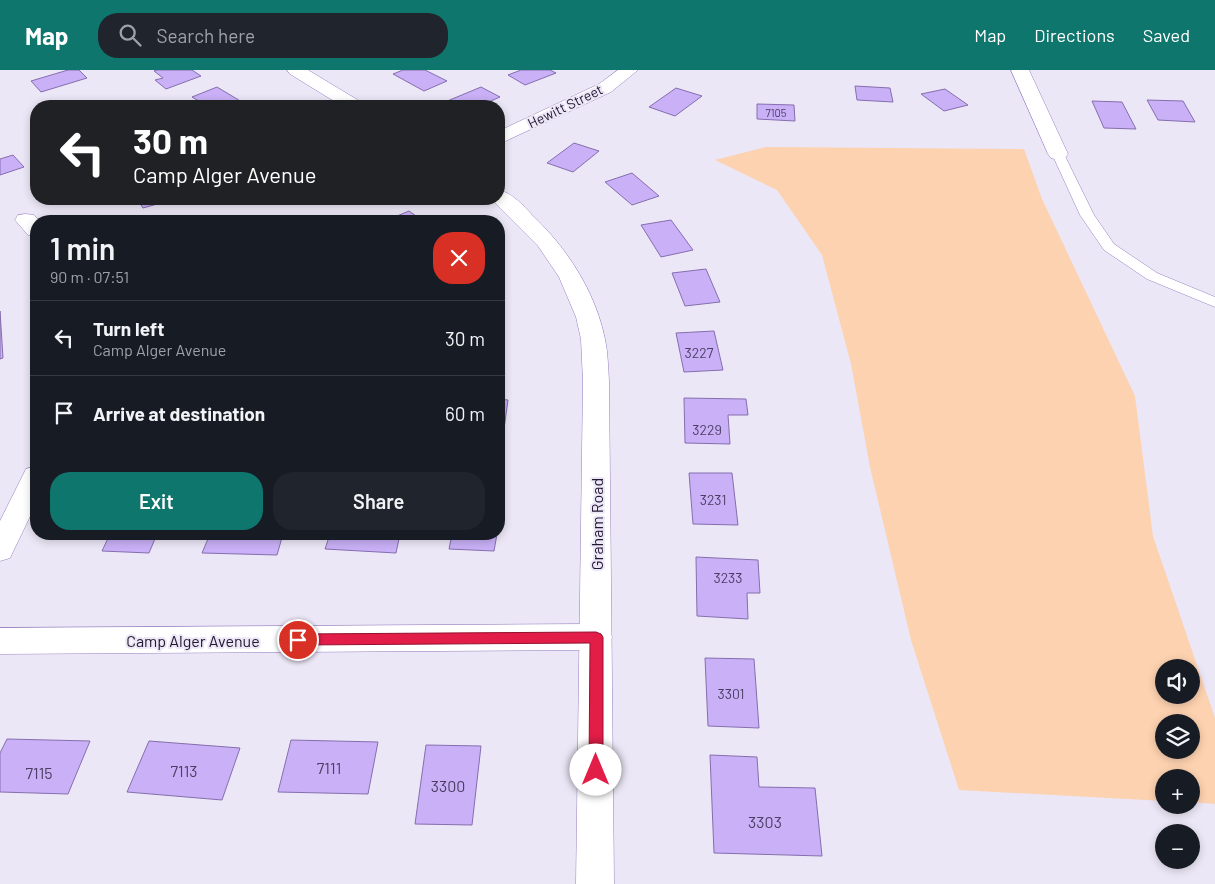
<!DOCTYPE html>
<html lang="en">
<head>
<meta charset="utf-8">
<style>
	body { margin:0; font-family:Barlow,sans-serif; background:#20242c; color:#f1f3f6; height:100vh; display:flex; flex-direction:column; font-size:19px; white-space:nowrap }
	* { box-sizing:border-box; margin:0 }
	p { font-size:16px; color:#9ea1a6 }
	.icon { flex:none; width:28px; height:28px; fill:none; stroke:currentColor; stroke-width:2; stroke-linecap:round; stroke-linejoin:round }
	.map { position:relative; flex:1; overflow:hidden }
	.drawer { position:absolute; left:30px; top:145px; width:475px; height:325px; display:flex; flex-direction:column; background:#171b24; border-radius:20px; box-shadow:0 2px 8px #0003 }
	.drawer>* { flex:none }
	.guide { position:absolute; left:30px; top:30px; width:475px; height:105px; border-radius:20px; box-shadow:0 2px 8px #0003; background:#202124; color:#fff; overflow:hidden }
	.fabs { position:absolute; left:1155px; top:589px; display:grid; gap:10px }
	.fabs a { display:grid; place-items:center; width:45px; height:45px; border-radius:50%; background:#171b24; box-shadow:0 2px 8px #0003; font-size:25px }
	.pin { position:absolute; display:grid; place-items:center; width:42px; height:42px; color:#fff; margin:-21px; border:2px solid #fff; border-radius:50%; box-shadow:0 1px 5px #0007 }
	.me { position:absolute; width:55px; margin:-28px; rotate:0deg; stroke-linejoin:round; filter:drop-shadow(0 0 4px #0008) }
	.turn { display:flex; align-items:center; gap:18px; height:105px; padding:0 20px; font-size:22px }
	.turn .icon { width:65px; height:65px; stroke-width:2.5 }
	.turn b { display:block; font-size:35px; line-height:42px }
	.round { display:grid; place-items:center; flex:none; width:52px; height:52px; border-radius:20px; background:#20242c }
	.headline { display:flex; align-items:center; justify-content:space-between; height:85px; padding:0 20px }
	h1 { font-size:30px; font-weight:600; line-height:38px }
	.primary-button { display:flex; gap:10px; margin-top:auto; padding:10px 20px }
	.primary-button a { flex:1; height:58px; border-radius:20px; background:#0f766e; color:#fff; font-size:20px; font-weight:600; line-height:58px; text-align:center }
	.primary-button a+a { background:#20242c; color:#f1f3f6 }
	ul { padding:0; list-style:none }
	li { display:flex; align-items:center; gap:15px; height:75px; padding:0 20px; border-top:1px solid #363941 }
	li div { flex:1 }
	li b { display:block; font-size:19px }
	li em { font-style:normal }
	header { display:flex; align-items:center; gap:30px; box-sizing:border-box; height:70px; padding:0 25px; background:#0f766e; color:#fff }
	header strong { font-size:24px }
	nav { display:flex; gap:28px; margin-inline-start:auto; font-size:18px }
	.search { width:350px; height:45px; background:#20242c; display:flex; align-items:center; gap:12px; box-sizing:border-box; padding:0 18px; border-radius:20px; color:#9ea1a6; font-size:19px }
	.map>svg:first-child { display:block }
	.green { fill:#fdd2b0; fill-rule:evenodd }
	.building { fill:#c9b0f7; stroke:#856eae }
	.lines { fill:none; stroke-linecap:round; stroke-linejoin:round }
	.service-casing { stroke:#9780c1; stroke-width:1 }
	.minor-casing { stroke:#9780c1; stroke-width:1 }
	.tertiary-casing { stroke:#9780c1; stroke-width:1 }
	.service { fill:#fff; fill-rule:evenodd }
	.minor { fill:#fff; fill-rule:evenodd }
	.tertiary { fill:#fff; fill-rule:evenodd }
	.route { fill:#e11d48; stroke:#92132f }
	.labels { text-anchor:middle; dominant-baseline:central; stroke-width:4; stroke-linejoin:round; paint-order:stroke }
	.far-number-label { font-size:11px; fill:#4c3e63 }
	.far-street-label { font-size:14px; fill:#221832; stroke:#ece7f6 }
	.number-label { font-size:14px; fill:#4c3e63 }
	.street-label { font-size:16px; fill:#221832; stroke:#ece7f6 }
	.near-number-label { font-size:16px; fill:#4c3e63 }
</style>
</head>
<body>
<header>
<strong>Map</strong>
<div class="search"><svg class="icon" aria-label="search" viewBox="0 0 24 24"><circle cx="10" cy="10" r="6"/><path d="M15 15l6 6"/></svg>Search here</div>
<nav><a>Map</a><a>Directions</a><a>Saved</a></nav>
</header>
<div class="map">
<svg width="1215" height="814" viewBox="0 0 1215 814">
	<rect width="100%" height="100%" fill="#ece7f6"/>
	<!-- green -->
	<path class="green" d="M766 77 1024 79 1042 129 1135 326 1153 466 1215 648V734L1191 732V708H1164V731L959 720 911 570 870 397 851 294 822 185 777 120 715 90ZM1164 598H1191V625H1164ZM1164 652H1191V680H1164Z"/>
	<!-- building -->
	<path class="building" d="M68 0H79L87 8 41 22 31 11Z
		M157 0H192L201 6 166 19 155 10 163 8 154 1Z
		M403 0H425L447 11 424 21 393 4Z
		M521 0H550L556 3 525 15 508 5Z
		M855 16 890 18 893 32 857 30Z
		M217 17 242 32 231 36H207L192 27Z
		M481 17 500 27 479 36H452L445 32Z
		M676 18 702 26 675 46 649 37Z
		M945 19 968 35 944 41 921 24Z
		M1147 30 1183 31 1195 52 1158 50Z
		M1092 31 1122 32 1136 59 1104 58Z
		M757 34 794 35 795 51 757 49Z
		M574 73 599 81 573 102 547 93Z
		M13 85 24 97 0 105V89Z
		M632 103 659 126 632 135 605 112Z
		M137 129H175L143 138Z
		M409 141 423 151H385Z
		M671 150 693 180 661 187 641 155Z
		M706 199 720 232 685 236 672 203Z
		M0 241 3 288 0 289Z
		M714 261 723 300 684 302 676 263Z
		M684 328 746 329 748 345H728L730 374 685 373Z
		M499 329 508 330 502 373H499Z
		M689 403H732L738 455 693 454Z
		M499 426H503L499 453Z
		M110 464H157L149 483 102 481Z
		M210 464H283L277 485 202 483Z
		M330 464H400L396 483 325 479Z
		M452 464H497L494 481 449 479Z
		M696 487 758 490 760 523H747L748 549 697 546Z
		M705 588 754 589 759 658 708 656Z
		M7 669 90 671 68 724 0 722V683Z
		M291 670 378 672 368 724 278 722Z
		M149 671 240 678 222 730 127 722Z
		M426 675 481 676 472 755 415 754Z
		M710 685 757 687 759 717 815 718 822 786 714 783Z"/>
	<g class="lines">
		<defs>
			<path id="service" d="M1058 80 1064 84 1094 145 1114 174 1157 203 1215 227V237L1147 209 1104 180 1080 145 1052 84Z"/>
			<path id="minor" d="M618 0H638L611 22 499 74V61L599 14Z
				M1011 0H1029L1068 84 1065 88 1058 90 1051 88 1048 84Z
				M26 144 34 145 39 151H36V166L28 165 15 150 18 145Z
				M36 396V434L10 488 0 491V451L26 399Z
				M596 554 607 558 612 567 607 576 596 580 0 584V558Z"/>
			<path id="tertiary" d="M287 0H308L361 32 363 36H342L290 4Z
				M499 120C512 123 523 135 532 145 567 178 595 221 605 269 608 283 608 297 609 311L614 814H576L583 311 581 269 576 247 559 207 538 176 491 129H499Z"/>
		</defs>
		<!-- service casing -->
		<use href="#service" class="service-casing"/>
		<!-- minor casing -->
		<use href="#minor" class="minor-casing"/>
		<!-- tertiary casing -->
		<use href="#tertiary" class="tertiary-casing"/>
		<!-- service -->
		<use href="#service" class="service"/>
		<!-- minor -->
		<use href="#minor" class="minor"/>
		<!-- tertiary -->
		<use href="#tertiary" class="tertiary"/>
	</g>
	<!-- route -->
	<path class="route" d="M596 562 601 564 603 567V700L601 705 596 707 591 705 589 700 590 573 298 575 294 573 292 570 294 566 298 564Z"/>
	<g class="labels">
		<!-- far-number labels -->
		<g class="far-number-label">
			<text x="776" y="42">7105</text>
		</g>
		<!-- far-street labels -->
		<g class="far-street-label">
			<text transform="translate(565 36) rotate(-26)">Hewitt Street</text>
		</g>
		<!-- number labels -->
		<g class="number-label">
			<text x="699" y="282">3227</text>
			<text x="707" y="359">3229</text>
			<text x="713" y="429">3231</text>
			<text x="728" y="507">3233</text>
			<text x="731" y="623">3301</text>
		</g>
		<!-- street labels -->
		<g class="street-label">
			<text transform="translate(596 454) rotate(-90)">Graham Road</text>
			<text x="193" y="570">Camp Alger Avenue</text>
		</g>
		<!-- near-number labels -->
		<g class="near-number-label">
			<text x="329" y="697">7111</text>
			<text x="184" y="700">7113</text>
			<text x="39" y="702">7115</text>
			<text x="448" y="715">3300</text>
			<text x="765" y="751">3303</text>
		</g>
	</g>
</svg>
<div class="fabs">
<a><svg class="icon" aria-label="sound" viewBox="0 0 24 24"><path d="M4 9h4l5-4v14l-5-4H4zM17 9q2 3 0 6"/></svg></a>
<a><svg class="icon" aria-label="layers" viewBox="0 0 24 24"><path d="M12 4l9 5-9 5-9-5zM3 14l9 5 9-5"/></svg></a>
<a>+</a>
<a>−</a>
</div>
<div class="pin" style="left:298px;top:570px;background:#d93025"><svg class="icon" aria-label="arrive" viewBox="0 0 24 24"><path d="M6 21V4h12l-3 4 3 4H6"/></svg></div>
<svg class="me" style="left:596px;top:700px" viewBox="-20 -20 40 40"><circle r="19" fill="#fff"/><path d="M0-13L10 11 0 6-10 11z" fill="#e11d48"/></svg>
<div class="guide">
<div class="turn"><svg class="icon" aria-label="left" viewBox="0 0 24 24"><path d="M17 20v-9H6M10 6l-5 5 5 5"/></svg><div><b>30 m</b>Camp Alger Avenue</div></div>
</div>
<section class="drawer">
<div class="headline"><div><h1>1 min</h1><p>90 m · 07:51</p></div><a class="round" style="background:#d93025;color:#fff"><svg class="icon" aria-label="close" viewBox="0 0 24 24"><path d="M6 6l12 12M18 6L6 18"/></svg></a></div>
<ul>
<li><svg class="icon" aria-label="left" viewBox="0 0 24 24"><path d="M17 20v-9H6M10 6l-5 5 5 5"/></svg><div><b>Turn left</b><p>Camp Alger Avenue</p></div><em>30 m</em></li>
<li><svg class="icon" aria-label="arrive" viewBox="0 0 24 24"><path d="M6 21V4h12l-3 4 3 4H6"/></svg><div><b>Arrive at destination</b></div><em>60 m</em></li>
</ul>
<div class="primary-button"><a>Exit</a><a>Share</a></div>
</section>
</div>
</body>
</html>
